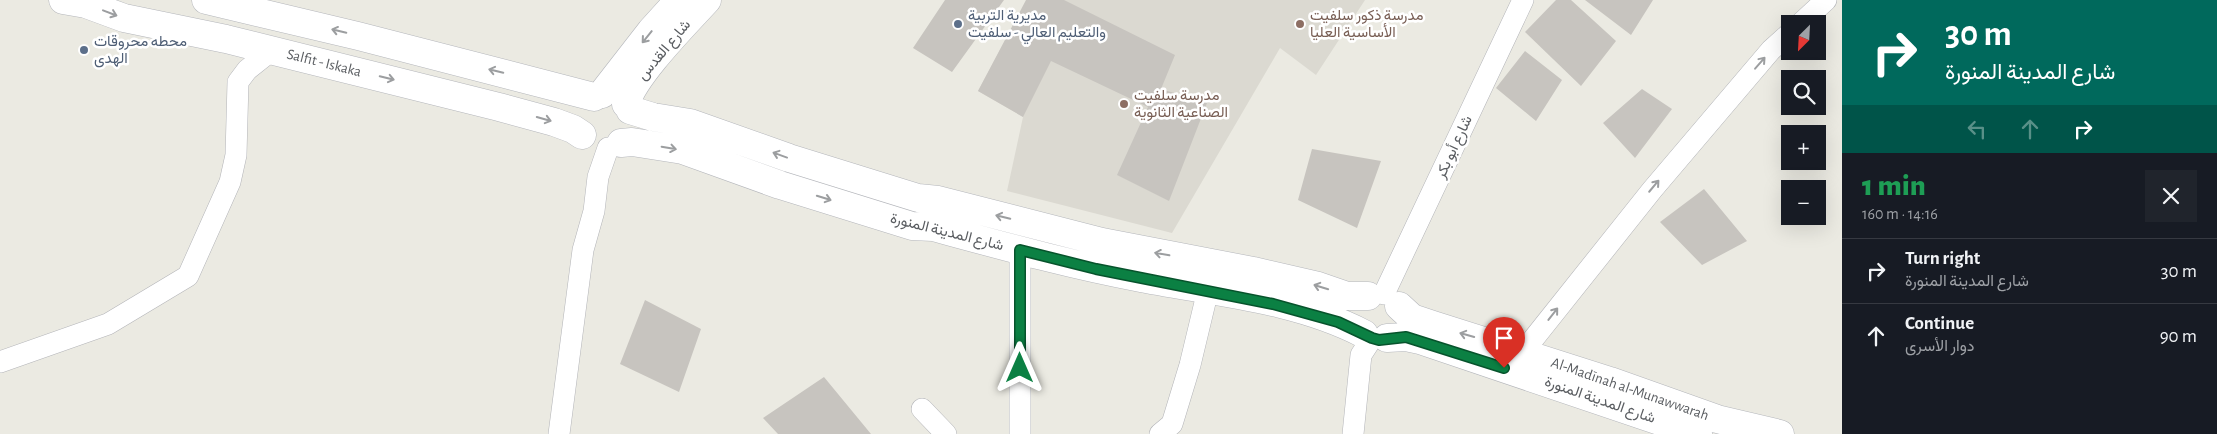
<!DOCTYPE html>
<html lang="en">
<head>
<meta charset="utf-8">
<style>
	body { margin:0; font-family:"Alegreya Sans",Vazirmatn,sans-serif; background:#20242c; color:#f1f3f6; height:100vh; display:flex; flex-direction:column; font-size:19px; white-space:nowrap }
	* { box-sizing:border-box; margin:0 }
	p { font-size:16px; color:#9ea1a6 }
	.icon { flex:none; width:28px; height:28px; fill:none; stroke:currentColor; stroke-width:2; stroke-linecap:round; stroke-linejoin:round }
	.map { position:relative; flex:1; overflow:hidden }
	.panel { display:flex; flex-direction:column; background:#171b24; width:375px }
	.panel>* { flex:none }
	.hud { background:#00695c; color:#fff; overflow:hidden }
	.needle { width:32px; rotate:204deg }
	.tools { position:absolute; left:1781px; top:15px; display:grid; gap:10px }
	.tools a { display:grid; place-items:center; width:45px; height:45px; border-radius:0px; background:#171b24; box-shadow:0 5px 20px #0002; font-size:25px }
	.pin { position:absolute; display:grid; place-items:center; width:42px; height:42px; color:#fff; margin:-51px -21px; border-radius:50% 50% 50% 0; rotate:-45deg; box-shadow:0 0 5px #0007 }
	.pin .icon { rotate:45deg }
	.me { position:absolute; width:55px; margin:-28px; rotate:0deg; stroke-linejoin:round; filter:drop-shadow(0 0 4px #0008) }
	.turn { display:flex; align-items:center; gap:18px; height:105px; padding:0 20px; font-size:22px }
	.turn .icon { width:65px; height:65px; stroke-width:2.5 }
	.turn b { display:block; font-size:35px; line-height:42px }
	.lanes { display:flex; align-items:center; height:48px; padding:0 20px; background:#0003; justify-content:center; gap:25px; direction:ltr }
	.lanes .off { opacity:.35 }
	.round { display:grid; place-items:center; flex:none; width:52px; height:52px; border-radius:0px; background:#20242c }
	.summary { display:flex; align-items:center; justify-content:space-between; height:85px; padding:0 20px }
	h1 { font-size:30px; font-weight:800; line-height:38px; color:#1e9e55 }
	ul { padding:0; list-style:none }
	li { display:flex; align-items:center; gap:15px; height:65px; padding:0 20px; border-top:1px solid #363941 }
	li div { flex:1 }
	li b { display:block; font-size:19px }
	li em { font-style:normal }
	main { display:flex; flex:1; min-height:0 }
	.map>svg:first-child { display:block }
	.education { fill:#dbd9d1 }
	.building { fill:#c7c4bf }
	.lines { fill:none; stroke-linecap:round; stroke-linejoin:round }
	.street-casing { stroke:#b3b4b8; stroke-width:22 }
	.secondary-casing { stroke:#b4b6bb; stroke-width:29 }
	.street { stroke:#fff; stroke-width:21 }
	.secondary { stroke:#fff; stroke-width:28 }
	.oneway { stroke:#9c9ea0 }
	.route-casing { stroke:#07532c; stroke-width:12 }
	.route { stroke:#0b8043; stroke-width:9 }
	.service-dot { fill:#5c6f8a; stroke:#fff; stroke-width:2 }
	.education-dot { fill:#8d6e63; stroke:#fff; stroke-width:2 }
	.labels { text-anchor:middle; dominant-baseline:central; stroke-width:5; stroke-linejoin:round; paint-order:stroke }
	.service-label { font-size:15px; fill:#4e5e75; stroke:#fff; text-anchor:start }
	.education-label { font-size:15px; fill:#785e54; stroke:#fff; text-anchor:start }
	.street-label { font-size:15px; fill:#5a5d61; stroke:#fff }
</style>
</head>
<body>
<main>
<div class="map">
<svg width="1842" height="434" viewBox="0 0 1842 434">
	<rect width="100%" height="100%" fill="#ebeae2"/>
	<!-- education -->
	<path class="education" d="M1027 0H1365L1316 75 1280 48 1172 233 1007 191 1023 117 978 91Z"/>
	<!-- building -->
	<path class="building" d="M945 0H1004L952 72 913 48Z
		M1026 0H1064L1175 55 1161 89 1207 103 1169 201 1117 175 1148 107 1051 61 1023 117 978 91Z
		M1556 0H1571L1616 41 1581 86 1525 32Z
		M1585 0H1653L1631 35Z
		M1525 51 1562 80 1536 121 1496 88Z
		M1642 89 1672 109 1635 158 1603 123Z
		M1312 149 1381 161 1357 228 1298 200Z
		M1704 189 1747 241 1702 265 1660 222Z
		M645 300 701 329 679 392 620 364Z
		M824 377 871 434H778L763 418Z"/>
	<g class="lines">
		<defs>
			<path id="street" d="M1800 24 1826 0
				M1384 294 1523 0
				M1523 352 1652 190 1771 50 1790 33
				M0 362 108 324 188 276 230 182 236 155 238 82 247 70 272 50
				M922 409 946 434
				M559 434 583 250 594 211 598 177 608 148
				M1020 434V250
				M1160 434 1172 424 1190 365 1208 290
				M1353 434 1361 355 1372 338"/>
			<path id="secondary" d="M63 0 86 4 124 18 226 39 499 107 554 122 573 129 582 135
				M206 0 358 36 594 97
				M602 94 651 31 679 0
				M626 104C633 76 686 23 707 0
				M630 110 653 117 690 123 789 158 918 198 938 200 1102 242 1253 271 1318 286 1347 296H1368
				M621 143 632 142 683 150 780 185 912 226 933 227C1000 245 1067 264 1136 277 1211 292 1295 298 1364 334
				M1399 306 1412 318 1433 325 1610 381 1717 419 1780 434
				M1387 338 1406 337 1420 340 1698 434"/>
		</defs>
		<!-- street casing -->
		<use href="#street" class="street-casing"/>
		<!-- secondary casing -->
		<use href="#secondary" class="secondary-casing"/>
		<!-- street -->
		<use href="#street" class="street"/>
		<!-- secondary -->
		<use href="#secondary" class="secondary"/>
	</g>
	<!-- one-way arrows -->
	<defs><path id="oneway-shaft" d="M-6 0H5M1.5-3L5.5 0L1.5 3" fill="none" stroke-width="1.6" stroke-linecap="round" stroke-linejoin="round" transform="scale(1.25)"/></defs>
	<g class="oneway">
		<use href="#oneway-shaft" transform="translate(110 13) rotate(21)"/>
		<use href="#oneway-shaft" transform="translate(339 31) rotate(-167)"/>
		<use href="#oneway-shaft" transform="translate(647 37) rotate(129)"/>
		<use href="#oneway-shaft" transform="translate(1760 63) rotate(-49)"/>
		<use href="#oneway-shaft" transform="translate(496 71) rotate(-166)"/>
		<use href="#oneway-shaft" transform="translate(387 78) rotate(14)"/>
		<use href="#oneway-shaft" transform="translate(544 119) rotate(16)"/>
		<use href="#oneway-shaft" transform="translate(669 148) rotate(10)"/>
		<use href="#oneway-shaft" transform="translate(780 155) rotate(-160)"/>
		<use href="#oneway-shaft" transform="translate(1654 186) rotate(-50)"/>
		<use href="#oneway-shaft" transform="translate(824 198) rotate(17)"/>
		<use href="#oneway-shaft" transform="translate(1003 217) rotate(-166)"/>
		<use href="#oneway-shaft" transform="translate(1162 254) rotate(-170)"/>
		<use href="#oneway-shaft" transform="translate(1321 287) rotate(-163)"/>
		<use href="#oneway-shaft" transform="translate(1553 314) rotate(-52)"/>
		<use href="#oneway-shaft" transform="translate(1467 335) rotate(-164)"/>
	</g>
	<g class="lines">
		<defs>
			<path id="route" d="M1020 368V250L1096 269 1273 304 1338 322 1372 338 1379 340 1406 337 1504 368"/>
		</defs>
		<!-- route casing -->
		<use href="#route" class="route-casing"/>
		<!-- route -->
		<use href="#route" class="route"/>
	</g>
	<!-- markers -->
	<g class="service-dot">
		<circle cx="958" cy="24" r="5"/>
		<circle cx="84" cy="50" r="5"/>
	</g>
	<g class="education-dot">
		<circle cx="1300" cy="24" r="5"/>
		<circle cx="1124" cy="104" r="5"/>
	</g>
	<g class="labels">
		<!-- service labels -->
		<g class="service-label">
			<text x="968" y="15">مديرية التربية<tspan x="968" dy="17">والتعليم العالي - سلفيت</tspan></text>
			<text x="94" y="41">محطه محروقات<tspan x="94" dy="17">الهدى</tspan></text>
		</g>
		<!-- education labels -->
		<g class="education-label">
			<text x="1310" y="15">مدرسة ذكور سلفيت<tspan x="1310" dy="17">الأساسية العليا</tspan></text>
			<text x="1134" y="95">مدرسة سلفيت<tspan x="1134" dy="17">الصناعية الثانوية</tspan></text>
		</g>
		<!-- street labels -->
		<g class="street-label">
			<text transform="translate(664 50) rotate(-50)">شارع القدس</text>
			<text transform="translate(324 63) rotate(14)">Salfit - Iskaka</text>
			<text transform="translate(1454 147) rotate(-65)">شارع أبو بكر</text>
			<text transform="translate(947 232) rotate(14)">شارع المدينة المنورة</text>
			<text transform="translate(1630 389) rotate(19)">Al-Madīnah al-Munawwarah</text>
			<text transform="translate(1600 400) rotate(19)">شارع المدينة المنورة</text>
		</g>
	</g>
</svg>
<div class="tools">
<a><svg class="needle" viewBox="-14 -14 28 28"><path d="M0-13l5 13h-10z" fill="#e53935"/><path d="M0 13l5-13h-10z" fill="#9ea1a6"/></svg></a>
<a><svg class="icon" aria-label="search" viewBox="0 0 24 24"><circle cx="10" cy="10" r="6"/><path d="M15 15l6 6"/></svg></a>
<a>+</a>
<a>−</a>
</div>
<div class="pin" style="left:1504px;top:368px;background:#d93025"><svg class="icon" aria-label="arrive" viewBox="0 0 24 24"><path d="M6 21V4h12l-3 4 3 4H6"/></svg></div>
<svg class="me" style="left:1020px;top:368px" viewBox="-20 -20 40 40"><path d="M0-17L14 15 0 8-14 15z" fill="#0b8043" stroke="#fff" stroke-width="4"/></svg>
</div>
<section class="panel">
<div class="hud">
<div class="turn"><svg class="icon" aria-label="right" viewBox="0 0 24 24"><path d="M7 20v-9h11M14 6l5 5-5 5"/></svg><div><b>30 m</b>شارع المدينة المنورة</div></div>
<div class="lanes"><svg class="icon off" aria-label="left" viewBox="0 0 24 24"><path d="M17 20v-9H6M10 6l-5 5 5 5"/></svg><svg class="icon off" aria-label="ahead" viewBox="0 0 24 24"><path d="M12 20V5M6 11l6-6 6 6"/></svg><svg class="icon" aria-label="right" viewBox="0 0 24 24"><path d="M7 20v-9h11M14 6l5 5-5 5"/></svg></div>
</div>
<div class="summary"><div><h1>1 min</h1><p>160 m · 14:16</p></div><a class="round"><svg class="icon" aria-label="close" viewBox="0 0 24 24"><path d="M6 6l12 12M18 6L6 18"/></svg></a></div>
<ul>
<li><svg class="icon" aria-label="right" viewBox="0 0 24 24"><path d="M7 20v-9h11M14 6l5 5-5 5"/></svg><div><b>Turn right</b><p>شارع المدينة المنورة</p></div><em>30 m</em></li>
<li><svg class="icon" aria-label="ahead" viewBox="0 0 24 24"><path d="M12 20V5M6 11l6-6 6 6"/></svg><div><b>Continue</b><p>دوار الأسرى</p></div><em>90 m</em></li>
</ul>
</section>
</main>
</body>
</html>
